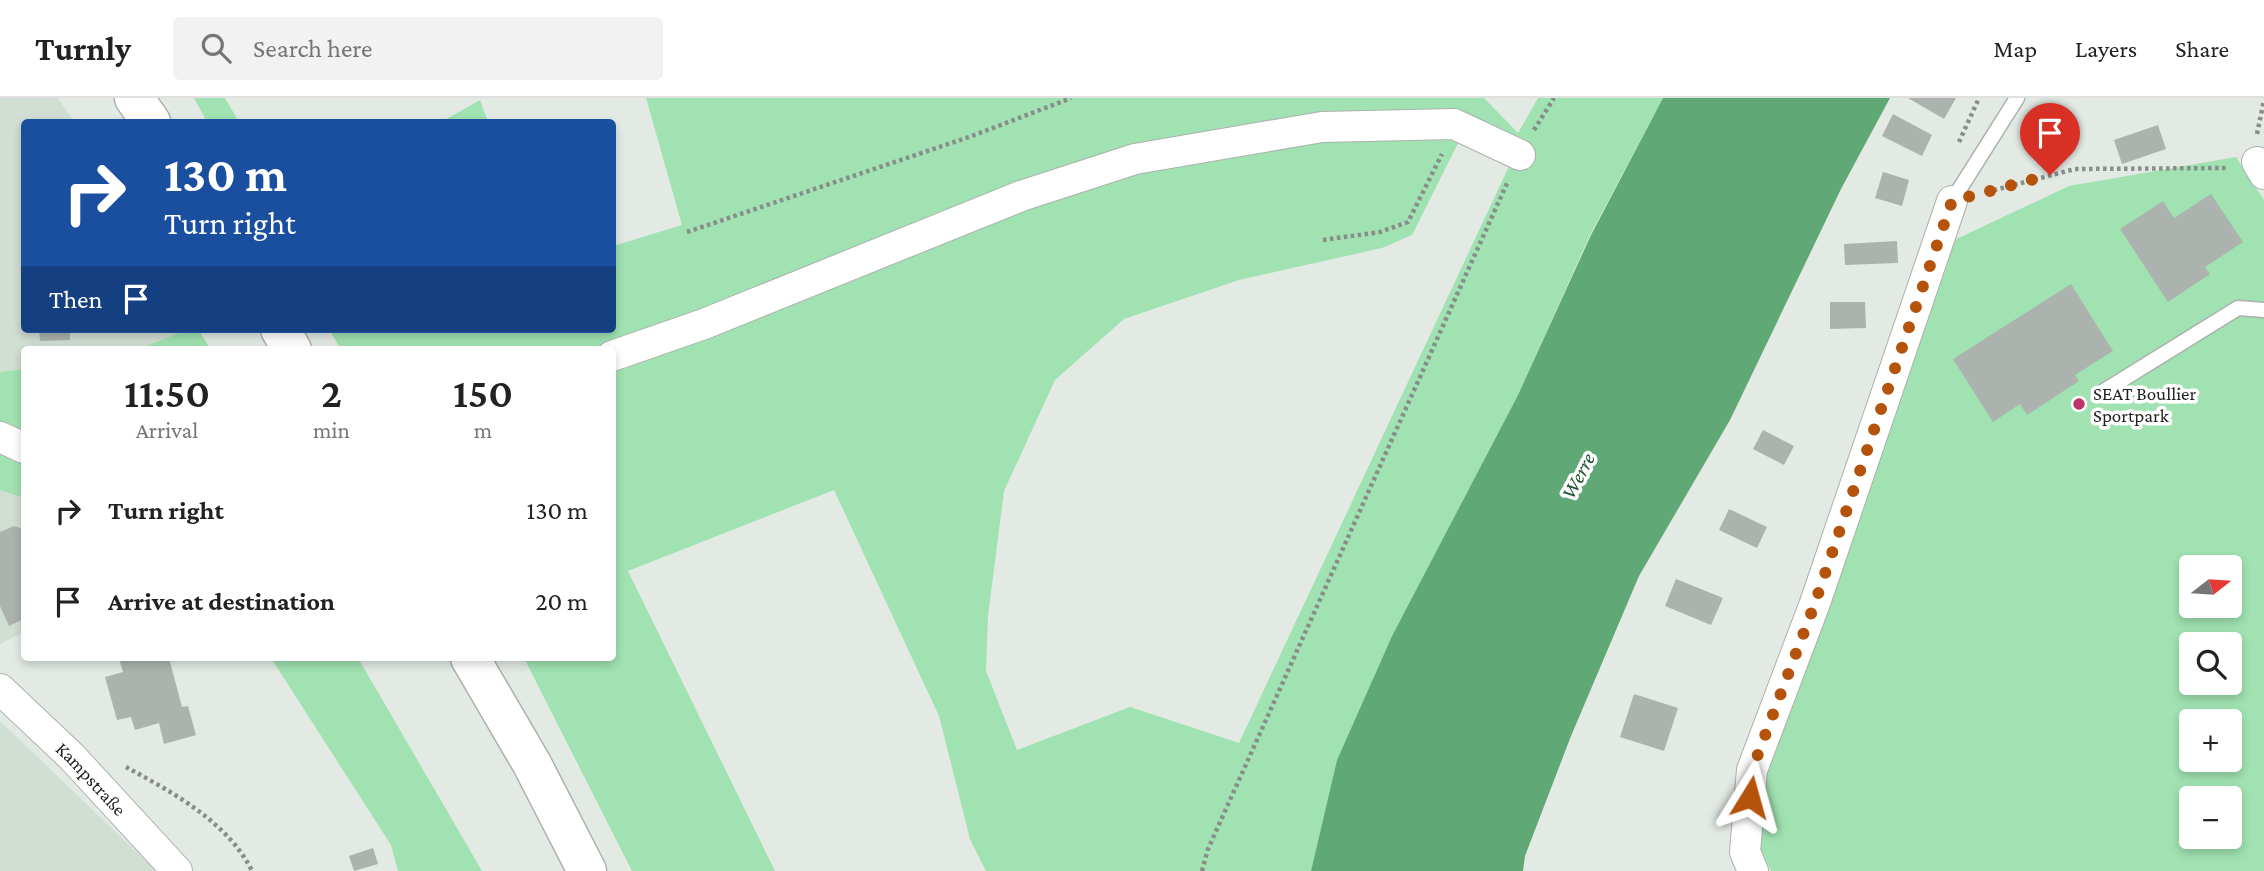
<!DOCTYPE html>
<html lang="en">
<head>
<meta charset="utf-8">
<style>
	body { margin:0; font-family:"Crimson Pro",serif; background:#f2f2f2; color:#222; height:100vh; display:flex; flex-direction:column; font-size:26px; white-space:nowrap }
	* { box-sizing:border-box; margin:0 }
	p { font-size:23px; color:#767676 }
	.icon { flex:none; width:38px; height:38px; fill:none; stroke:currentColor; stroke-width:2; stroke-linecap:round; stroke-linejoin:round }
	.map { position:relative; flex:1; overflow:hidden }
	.side { position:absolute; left:21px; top:248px; width:595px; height:315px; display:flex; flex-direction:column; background:#fff; border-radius:7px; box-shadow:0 4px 10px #0003 }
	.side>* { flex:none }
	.top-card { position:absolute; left:21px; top:21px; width:595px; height:214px; border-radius:7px; box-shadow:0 4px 10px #0003; background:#1a4fa0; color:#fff; overflow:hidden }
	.needle { width:46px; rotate:73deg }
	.controls { position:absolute; left:2179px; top:457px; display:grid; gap:14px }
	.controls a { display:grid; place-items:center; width:63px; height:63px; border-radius:7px; background:#fff; box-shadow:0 4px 10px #0003; font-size:35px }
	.pin { position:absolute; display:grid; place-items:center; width:60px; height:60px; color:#fff; margin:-72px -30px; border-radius:50% 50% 50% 0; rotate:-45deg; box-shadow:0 0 7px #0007 }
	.pin .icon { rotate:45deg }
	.me { position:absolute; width:77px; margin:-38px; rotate:8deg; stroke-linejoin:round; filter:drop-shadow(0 0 5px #0008) }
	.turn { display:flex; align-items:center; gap:24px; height:147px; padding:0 28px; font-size:32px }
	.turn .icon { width:91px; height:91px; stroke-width:2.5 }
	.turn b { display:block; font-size:49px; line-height:60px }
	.then { display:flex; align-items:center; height:66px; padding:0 28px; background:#0003; gap:14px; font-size:26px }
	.eta { display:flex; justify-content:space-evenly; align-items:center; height:119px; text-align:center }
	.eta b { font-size:42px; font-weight:600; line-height:49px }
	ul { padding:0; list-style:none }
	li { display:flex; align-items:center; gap:21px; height:91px; padding:0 28px }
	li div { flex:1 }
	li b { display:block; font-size:26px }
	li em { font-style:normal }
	header { display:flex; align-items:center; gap:42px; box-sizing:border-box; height:98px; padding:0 35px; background:#fff; border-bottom:2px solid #e0e0e0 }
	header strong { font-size:33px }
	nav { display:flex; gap:38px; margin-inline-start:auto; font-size:24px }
	.search { width:490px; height:63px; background:#f2f2f2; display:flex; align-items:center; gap:18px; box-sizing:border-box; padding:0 24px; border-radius:7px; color:#767676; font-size:26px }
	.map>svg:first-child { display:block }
	.built { fill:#d1ded3 }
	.green { fill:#a0e2b1; fill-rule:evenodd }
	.water { fill:#60a976 }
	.building { fill:#acb3ae }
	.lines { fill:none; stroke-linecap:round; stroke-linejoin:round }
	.lane-casing { stroke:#abb1ac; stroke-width:17 }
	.street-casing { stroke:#abb1ac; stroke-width:32 }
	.highway-casing { stroke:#abb1ac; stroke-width:41 }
	.path { stroke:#888d89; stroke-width:4.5; stroke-dasharray:3.5 3.5; stroke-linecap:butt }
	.lane { stroke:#fff; stroke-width:14 }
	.street { stroke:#fff; stroke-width:30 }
	.highway { stroke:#fff; stroke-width:38 }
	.route { stroke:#b45309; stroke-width:12; stroke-dasharray:0 21.6 }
	.poi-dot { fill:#be3368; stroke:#fff; stroke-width:2.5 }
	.labels { text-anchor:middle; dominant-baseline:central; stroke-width:7; stroke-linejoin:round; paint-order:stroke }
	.poi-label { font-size:19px; fill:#1f2220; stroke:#fff; text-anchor:start }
	.street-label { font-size:19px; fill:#1f2220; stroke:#fff }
	.water-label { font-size:21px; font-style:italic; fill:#205532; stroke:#fff }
</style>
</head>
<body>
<header>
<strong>Turnly</strong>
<div class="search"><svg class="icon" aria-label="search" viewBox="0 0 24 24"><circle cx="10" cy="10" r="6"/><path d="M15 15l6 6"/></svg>Search here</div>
<nav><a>Map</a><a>Layers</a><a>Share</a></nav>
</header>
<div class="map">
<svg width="2264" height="773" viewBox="0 0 2264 773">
	<rect width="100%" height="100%" fill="#e3eae4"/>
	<!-- built -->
	<path class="built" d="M0 0H58L74 24H24V231H189L136 252H24V271L0 274Z
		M0 392 24 400V534L0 546Z
		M0 623 148 765 154 773H0Z"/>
	<!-- green -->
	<path class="green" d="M194 0H225L239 24H207Z
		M646 0H1484L1518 35 1538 0H1663L1590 137 1518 297 1392 538 1337 662 1311 773H986L970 741 939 618 834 392 628 473 775 773H632L524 560H612V252H341L329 231H612L613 148 682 127ZM1463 35 1511 64 1239 645 1130 609 1017 652 986 573 988 518 1004 393 1055 282 1124 221 1239 182 1382 150 1412 137Z
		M480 2 488 24H441Z
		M2236 59 2264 102V773H1771L1760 750 1765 673 1950 144 2069 88ZM2191 469H2230V508H2191ZM2191 546H2230V584H2191ZM2191 623H2230V662H2191ZM2191 700H2230V738H2191Z
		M189 231H198L211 252H136Z
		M24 271V400L0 392V274Z
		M271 560H358L482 773H398L391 747Z"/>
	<!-- water -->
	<path class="water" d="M1663 0H1890L1841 91 1730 322 1639 478 1571 638 1525 758 1523 773H1311L1337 662 1392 538 1518 297 1591 137Z"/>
	<!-- building -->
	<path class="building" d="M1908 0H1956L1944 21Z
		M1893 16 1932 37 1922 58 1882 38Z
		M2158 27 2166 51 2122 66 2114 42Z
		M1883 74 1909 82 1902 108 1875 100Z
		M2211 96 2243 144 2205 169 2210 176 2168 204 2120 131 2163 103 2174 120Z
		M1897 143 1898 165 1845 167 1844 146Z
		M2071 186 2113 253 2075 277 2079 283 2027 317 2020 306 1993 324 1953 261Z
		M1830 204H1865L1866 230 1830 231Z
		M39 231H70V242L40 243Z
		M1763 332 1794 348 1784 367 1753 351Z
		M1729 411 1767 429 1757 450 1719 432Z
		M14 428 24 431V521L9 528 0 508V434Z
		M1676 481 1723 500 1711 527 1665 508Z
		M119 560H169L182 609 188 608 196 637 164 646 159 625 135 632 131 619 117 622 105 579 123 574Z
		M1634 596 1678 610 1664 653 1620 639Z
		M373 750 378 766 354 773 349 758Z"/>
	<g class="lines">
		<defs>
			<path id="lane" d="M1952 103 2017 0
				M2104 293 2238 210 2264 212"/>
			<g id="street">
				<path d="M2257 64 2264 76"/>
				<path d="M612 258 704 226 1021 98 1135 61 1322 29 1454 26 1520 57"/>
				<path d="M0 339 24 350"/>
				<path id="s1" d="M0 591 72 659 177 773"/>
				<path d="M1753 773 1745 754 1752 672 1815 505 1952 103"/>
			</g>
			<path id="highway" d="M134 0 151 24
				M280 231 292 252
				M470 560 532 666 587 773"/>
		</defs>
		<!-- lane casing -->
		<use href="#lane" class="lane-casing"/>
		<!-- street casing -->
		<use href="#street" class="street-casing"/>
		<!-- highway casing -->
		<use href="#highway" class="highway-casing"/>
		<!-- path -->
		<path class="path" d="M1534 32 1554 0
			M2257 36 2264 2
			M1959 44 1979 0
			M1987 94 2075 71 2227 70
			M687 134 972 38 1071 0
			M1323 142 1380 134 1408 124 1442 56
			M126 669C172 694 228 724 252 773
			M1202 773 1208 751 1508 83"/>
		<!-- lane -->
		<use href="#lane" class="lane"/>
		<!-- street -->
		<use href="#street" class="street"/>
		<!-- highway -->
		<use href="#highway" class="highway"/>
	</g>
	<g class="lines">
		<!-- route -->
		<path class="route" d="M1750 699 1752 672 1815 505 1952 103 2050 77"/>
	</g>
	<!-- markers -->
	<circle class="poi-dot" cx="2079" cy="306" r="7"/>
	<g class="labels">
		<!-- poi labels -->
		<g class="poi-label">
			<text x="2093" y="295">SEAT Boullier<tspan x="2093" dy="22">Sportpark</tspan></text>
		</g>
		<!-- street labels -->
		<g class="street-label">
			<text stroke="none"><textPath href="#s1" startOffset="128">Kampstraße</textPath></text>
		</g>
		<!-- water labels -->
		<g class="water-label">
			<text transform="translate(1578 378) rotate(-62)">Werre</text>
		</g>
	</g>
</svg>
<div class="controls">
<a><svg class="needle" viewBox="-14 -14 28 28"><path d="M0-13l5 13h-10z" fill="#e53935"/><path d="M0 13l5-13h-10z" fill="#767676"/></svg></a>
<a><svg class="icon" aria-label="search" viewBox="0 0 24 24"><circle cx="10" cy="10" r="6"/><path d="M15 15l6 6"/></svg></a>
<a>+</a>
<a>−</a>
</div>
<div class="pin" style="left:2050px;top:77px;background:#d93025"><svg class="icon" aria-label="arrive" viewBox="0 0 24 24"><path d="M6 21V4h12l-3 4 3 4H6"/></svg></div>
<svg class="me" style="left:1750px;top:699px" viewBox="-20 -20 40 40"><path d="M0-17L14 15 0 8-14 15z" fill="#b45309" stroke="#fff" stroke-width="4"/></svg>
<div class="top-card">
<div class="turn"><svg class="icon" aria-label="right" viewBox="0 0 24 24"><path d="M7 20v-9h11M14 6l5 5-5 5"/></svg><div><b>130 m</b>Turn right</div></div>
<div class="then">Then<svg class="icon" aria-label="arrive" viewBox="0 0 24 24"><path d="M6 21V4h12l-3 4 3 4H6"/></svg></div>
</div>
<section class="side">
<div class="eta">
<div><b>11:50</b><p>Arrival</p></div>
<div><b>2</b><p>min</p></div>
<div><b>150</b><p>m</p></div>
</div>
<ul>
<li><svg class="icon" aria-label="right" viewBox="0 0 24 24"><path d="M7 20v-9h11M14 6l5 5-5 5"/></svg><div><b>Turn right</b></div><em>130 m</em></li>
<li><svg class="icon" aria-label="arrive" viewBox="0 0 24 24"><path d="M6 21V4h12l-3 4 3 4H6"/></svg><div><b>Arrive at destination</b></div><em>20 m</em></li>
</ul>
</section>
</div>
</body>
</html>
